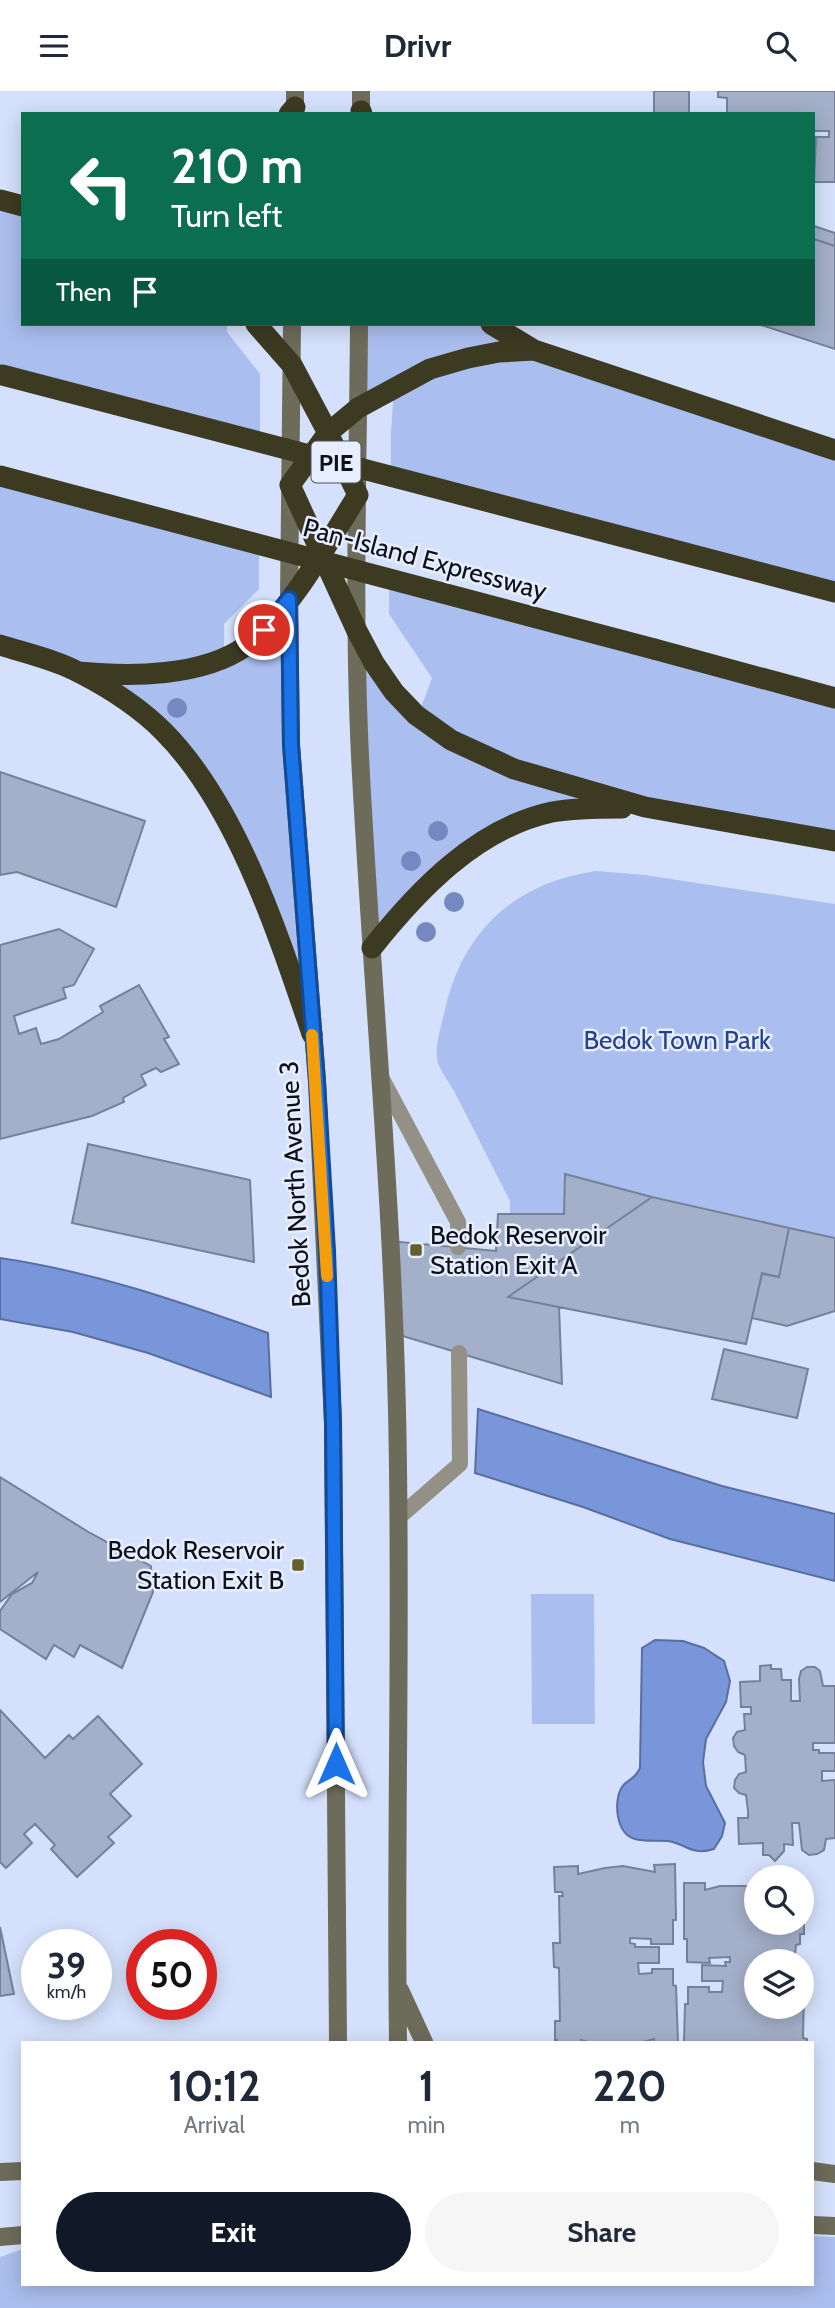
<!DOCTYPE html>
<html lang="en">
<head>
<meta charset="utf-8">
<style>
	body { margin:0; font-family:Cabin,sans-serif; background:#f6f6f7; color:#1f2937; height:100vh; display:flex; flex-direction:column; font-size:26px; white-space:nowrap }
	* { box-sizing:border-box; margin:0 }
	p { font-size:23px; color:#747a83 }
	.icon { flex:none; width:38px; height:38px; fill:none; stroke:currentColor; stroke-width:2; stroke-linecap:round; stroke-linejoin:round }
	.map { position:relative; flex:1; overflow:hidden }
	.panel { position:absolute; left:21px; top:1950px; width:793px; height:245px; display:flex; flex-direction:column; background:#fff; border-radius:0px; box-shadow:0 4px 18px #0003 }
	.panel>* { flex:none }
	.guide { position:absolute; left:21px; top:21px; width:794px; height:214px; border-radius:0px; box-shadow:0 4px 18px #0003; background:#0b6e4f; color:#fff; overflow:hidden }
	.tools { position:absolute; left:744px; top:1774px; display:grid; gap:14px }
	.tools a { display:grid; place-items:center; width:70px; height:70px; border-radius:50%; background:#fff; box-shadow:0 4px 18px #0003; font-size:35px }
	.speed { position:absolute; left:21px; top:1838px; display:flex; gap:14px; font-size:35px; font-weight:700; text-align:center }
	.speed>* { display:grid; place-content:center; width:91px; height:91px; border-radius:50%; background:#fff; box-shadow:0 4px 18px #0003; line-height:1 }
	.speed small { font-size:18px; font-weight:400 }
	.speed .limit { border:10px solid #d22; background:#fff; color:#111 }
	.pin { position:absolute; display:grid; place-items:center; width:60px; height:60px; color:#fff; margin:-30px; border:4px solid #fff; border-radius:50%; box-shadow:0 2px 7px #0007 }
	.me { position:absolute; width:77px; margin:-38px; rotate:0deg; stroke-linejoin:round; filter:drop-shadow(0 0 5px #0008) }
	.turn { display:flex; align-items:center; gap:24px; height:147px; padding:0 35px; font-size:32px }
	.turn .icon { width:91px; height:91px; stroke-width:2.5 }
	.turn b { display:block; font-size:49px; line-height:60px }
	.then { display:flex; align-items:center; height:66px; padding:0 35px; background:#0003; gap:14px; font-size:26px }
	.eta { display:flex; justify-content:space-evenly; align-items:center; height:119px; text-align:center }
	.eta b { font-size:42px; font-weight:700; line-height:49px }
	.primary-button { display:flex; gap:14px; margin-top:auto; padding:14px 35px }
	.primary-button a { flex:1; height:80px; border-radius:42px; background:#111827; color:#fff; font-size:28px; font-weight:700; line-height:80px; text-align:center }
	.primary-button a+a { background:#f6f6f7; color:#1f2937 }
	header { display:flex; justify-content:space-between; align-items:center; height:91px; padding:0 35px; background:#fff; font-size:32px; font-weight:700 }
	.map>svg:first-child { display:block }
	.green { fill:#aabeef }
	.water { fill:#7a96da; stroke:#596ea0; stroke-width:2 }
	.building { fill:#a4afc9; stroke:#768199; stroke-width:2 }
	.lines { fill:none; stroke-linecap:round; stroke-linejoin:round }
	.lane { stroke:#939185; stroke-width:16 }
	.secondary { stroke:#6d6b5a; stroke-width:18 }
	.highway { stroke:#3d3a22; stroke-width:21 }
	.highway-bridge { stroke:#3d3a22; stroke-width:21 }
	.tree { fill:#7588c1 }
	.route-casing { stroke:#114b97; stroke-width:18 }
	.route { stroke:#1a73e8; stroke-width:12 }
	.slow { stroke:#f59e0b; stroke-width:12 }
	.poi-dot { fill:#655f2b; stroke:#e7eeff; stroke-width:2.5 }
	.labels { text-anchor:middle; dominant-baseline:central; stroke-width:5; stroke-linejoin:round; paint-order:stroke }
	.shield { fill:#e7eeff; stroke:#4e535e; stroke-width:2 }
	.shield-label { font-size:24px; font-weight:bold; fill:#0c1019 }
	.street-label { font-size:26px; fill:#0c1019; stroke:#e7eeff }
	.park-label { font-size:26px; fill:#264090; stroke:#e7eeff }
	.poi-label { font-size:26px; fill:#0c1019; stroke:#e7eeff; text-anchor:start }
</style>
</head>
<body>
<header><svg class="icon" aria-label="menu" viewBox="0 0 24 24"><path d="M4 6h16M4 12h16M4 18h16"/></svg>Drivr<svg class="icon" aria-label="search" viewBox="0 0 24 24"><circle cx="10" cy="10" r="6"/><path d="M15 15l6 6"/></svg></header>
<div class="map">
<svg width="835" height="2217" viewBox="0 0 835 2217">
	<rect width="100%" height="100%" fill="#d5e1fc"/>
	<!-- green -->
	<path class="green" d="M0 110 23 116V233H227V241L260 283V351L0 282Z
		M360 233H492L530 258 481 263 359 317Z
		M516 262 835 360V501L391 385V341L394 297Z
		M0 386 259 455V498L224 533V566L287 514 311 934 234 743 150 627 0 555Z
		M389 489 835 606V749L642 715 583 717 493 743 372 856 357 542 418 625 432 587 389 523Z
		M596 780 645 784 835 813V1147L652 1105 566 1083 563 1123H510V1110C491 1073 473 1037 454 1000 449 991 438 977 437 967 435 955 442 931 445 919 463 839 515 792 596 780Z
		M531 1503H594L595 1633H532Z
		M812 2145 835 2146V2217H0V2166L23 2158V2193H812Z"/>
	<!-- water -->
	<path class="water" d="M0 1167C95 1181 178 1210 268 1242L271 1306 148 1262 73 1241 0 1228Z
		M478 1318 722 1395 835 1423V1490L670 1448 583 1416 475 1382Z
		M655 1549 683 1550 704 1557 724 1570 730 1590 726 1611 706 1648 703 1671 706 1695 725 1732 722 1745 714 1758C691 1765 687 1753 668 1750 657 1749 645 1751 635 1748 616 1743 613 1710 622 1696 628 1687 634 1690 640 1677L642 1557Z"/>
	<!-- building -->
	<path class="building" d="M654 0H689V23H654Z
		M718 0H835V91H814L816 46H829V40H814V23H727V7L718 6Z
		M814 135 835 142V155L814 148Z
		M814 148 835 155V258L758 233H814Z
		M0 681 145 730 116 816 17 781 0 784Z
		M59 838 94 858 74 894 63 897 66 907 14 925 19 943 36 937 41 953 59 948 103 921 100 915 139 894 169 946 164 948 179 973 161 981 156 977 141 984 146 994 123 1007 124 1011 92 1025 0 1048V854Z
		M88 1053 250 1089 254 1171 72 1132Z
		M565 1083 652 1106 508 1206 559 1216 562 1293 396 1243 390 1150 496 1160 498 1123H564Z
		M652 1106 789 1137 779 1186 762 1182 746 1253 508 1206Z
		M789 1137 835 1147V1220L787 1235 752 1227 762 1183 779 1186Z
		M724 1258 808 1278 797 1327 712 1308Z
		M0 1386 90 1442 151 1475 153 1501 122 1577 80 1554 74 1566 54 1554 46 1568 0 1538V1520L12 1503 32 1492 38 1481 0 1511Z
		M771 1574V1578H781L782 1589H791V1610H800L799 1588 801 1580 807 1576H815L820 1580 823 1595H835V1652H813V1659H819V1662H835V1680H822V1690L835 1689V1747L826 1748 824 1759 817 1763 809 1764 802 1759 799 1732H792L793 1754 784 1753V1760L775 1770 769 1764H763V1752L739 1753 738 1727H748V1720L746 1704 739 1702 734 1697 735 1689 739 1683 746 1681 745 1664 738 1661 734 1655 733 1647 737 1641 745 1639 744 1623H751V1616H741L740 1591 760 1590V1575Z
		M0 1619 45 1667 69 1644 73 1648 98 1625 142 1673 110 1703 131 1725 108 1746 114 1752 77 1786 51 1758 55 1754 35 1733 24 1743 32 1752 6 1777 0 1771Z
		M675 1773 676 1829H673V1853H651V1848L630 1847V1852L635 1853V1856H659V1872H638L639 1883 652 1882V1878H673V1894L676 1895 678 1951H654V1948L643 1951H588L581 1949V1951H557V1949H555V1930H560L559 1877 554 1876 553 1852H560L559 1805H563L562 1801H555L554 1776 578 1775V1783L605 1777 623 1775 655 1781 654 1774Z
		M684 1792H705V1799L720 1795H756V1832H802V1825H804V1843H800V1853L796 1854 795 1863 788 1862V1869H803V1878H807V1892H802V1871H756V1916H802V1902H804L803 1947 807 1948V1951H684L685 1913H688V1896H709V1901H722L723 1890H702V1874L726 1875 725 1871H730V1866L709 1867 710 1872 687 1871V1848H684Z
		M0 1836 14 1903 0 1905Z"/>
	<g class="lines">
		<!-- lane -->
		<path class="lane" d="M381 986 458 1131V1156
			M398 1427 460 1373 459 1262"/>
		<!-- secondary -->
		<path class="secondary" d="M295 23V0
			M361 23V0
			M292 233 289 508 291 654 317 990 333 1332 338 1951
			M359 233C358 377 353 521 360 665 371 883 392 1102 397 1320 402 1531 395 1741 398 1951
			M400 1899 424 1951
			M812 2080 835 2083
			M0 2081 23 2080
			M812 2134 835 2135
			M0 2146 23 2144"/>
		<!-- highway -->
		<path class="highway" d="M361 20 362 23
			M289 23 295 16
			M0 109 23 115
			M491 233 534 259 835 359
			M534 259 499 261 468 267 430 278 358 317 328 342 290 394 357 540 374 572 394 601 416 624 451 649 514 678 645 716 835 750
			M670 458 835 501
			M0 554C25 562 57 569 80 582 109 597 140 617 163 640 237 714 279 846 312 943
			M654 558 835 607
			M79 581C130 586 202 586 246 555 287 526 330 448 358 404L328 342 292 274 256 233
			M372 857C418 799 477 737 552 721 575 717 599 717 622 717"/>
		<!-- highway-bridge -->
		<path class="highway-bridge" d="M2 284 670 458
			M0 385 654 558"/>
	</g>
	<!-- trees -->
	<g class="tree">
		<circle cx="177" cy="617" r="10"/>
		<circle cx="438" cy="740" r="10"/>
		<circle cx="411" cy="770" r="10"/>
		<circle cx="454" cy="811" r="10"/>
		<circle cx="426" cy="841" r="10"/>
	</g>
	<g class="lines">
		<defs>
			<path id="route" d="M264 539 289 508 291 654 317 990 327 1160 333 1332 336 1673"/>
		</defs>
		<!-- route casing -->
		<use href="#route" class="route-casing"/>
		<!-- route -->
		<use href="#route" class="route"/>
		<!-- slow -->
		<path class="slow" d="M312 944 327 1185"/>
	</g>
	<!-- markers -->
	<g class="poi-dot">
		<rect x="409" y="1152" width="14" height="14" rx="3.5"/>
		<rect x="291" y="1467" width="14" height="14" rx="3.5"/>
	</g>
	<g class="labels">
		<!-- shield labels -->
		<rect class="shield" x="311.5" y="350.5" width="49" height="41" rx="5"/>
		<g class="shield-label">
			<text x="336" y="371">PIE</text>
		</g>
		<!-- street labels -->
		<g class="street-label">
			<text transform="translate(425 468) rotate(15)">Pan-Island Expressway</text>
			<text transform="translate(295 1093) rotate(-93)">Bedok North Avenue 3</text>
		</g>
		<!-- park labels -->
		<g class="park-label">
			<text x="677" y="949">Bedok Town Park</text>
		</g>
		<!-- poi labels -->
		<g class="poi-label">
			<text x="430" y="1144">Bedok Reservoir<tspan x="430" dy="30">Station Exit A</tspan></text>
			<text x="284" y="1459" text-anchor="end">Bedok Reservoir<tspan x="284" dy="30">Station Exit B</tspan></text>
		</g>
	</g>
</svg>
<div class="tools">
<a><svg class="icon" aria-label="search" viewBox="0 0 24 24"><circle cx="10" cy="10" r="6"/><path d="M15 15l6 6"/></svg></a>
<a><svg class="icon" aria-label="layers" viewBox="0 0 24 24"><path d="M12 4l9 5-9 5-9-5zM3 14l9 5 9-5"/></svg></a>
</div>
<div class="speed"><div>39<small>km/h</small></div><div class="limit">50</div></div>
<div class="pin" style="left:264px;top:539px;background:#d93025"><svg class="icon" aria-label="arrive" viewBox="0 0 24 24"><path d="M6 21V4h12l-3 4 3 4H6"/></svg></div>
<svg class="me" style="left:336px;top:1673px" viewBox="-20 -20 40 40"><path d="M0-17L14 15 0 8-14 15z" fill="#1a73e8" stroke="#fff" stroke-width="4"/></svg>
<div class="guide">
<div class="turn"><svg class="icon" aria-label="left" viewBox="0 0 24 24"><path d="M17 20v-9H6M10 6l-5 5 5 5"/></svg><div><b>210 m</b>Turn left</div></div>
<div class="then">Then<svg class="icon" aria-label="arrive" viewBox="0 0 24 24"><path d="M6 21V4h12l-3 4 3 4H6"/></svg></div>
</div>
<section class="panel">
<div class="eta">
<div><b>10:12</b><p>Arrival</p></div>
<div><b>1</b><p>min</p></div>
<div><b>220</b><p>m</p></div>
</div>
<div class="primary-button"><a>Exit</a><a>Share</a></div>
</section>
</div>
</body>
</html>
